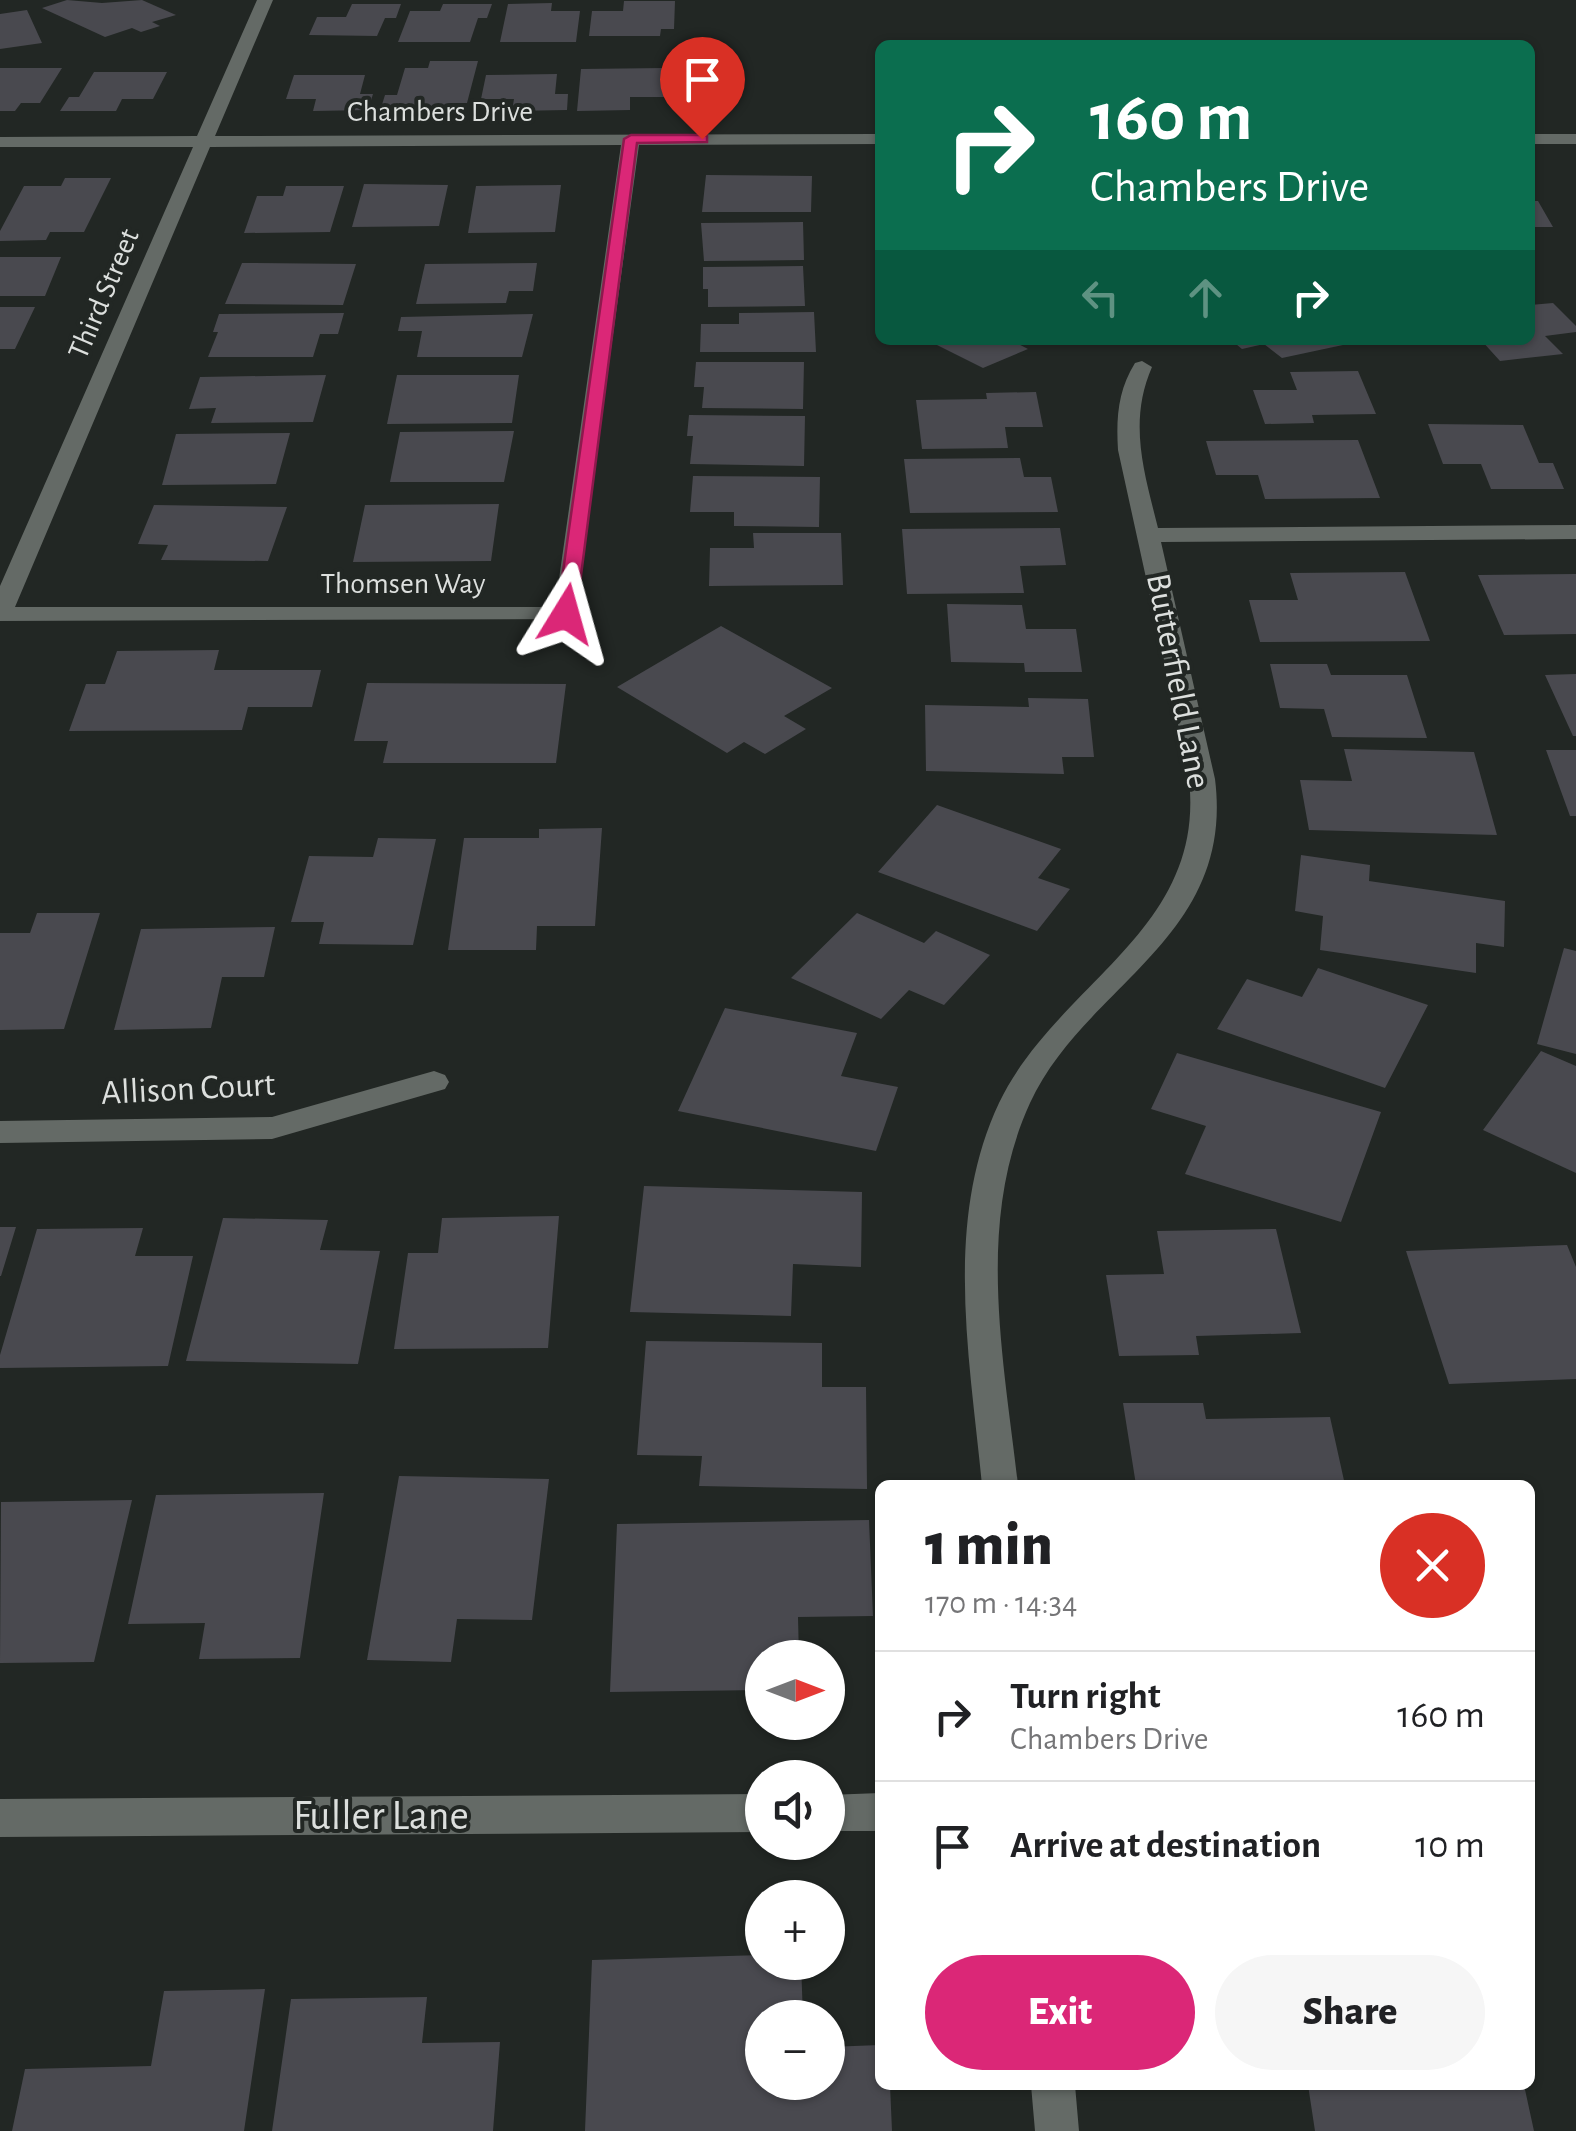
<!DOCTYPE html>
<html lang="en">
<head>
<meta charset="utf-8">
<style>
	body { margin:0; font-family:"Alegreya Sans",sans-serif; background:#f6f6f6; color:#202124; height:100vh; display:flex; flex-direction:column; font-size:38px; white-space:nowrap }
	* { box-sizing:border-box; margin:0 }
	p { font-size:32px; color:#757577 }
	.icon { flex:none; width:55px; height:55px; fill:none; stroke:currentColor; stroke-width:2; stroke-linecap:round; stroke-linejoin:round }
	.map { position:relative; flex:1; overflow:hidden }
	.drawer { position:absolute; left:875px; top:1480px; width:660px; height:610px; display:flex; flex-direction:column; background:#fff; border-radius:15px; box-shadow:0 2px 8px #0004 }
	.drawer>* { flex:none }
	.banner { position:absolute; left:875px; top:40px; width:660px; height:305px; border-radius:15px; box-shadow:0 2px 8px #0004; background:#0b6e4f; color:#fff; overflow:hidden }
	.needle { width:65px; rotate:90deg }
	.buttons { position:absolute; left:745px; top:1640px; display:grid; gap:20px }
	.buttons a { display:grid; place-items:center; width:100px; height:100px; border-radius:50%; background:#fff; box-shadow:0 2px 8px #0004; font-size:50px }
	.pin { position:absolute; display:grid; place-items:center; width:85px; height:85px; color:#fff; margin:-102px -42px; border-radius:50% 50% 50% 0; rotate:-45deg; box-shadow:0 0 10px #0007 }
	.pin .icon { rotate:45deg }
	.me { position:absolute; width:110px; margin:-55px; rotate:8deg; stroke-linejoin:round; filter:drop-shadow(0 0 8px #0008) }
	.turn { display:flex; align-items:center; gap:35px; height:210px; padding:0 50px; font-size:45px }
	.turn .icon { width:130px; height:130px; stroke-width:2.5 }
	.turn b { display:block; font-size:70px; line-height:85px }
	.lanes { display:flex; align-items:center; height:95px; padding:0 50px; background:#0003; justify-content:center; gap:50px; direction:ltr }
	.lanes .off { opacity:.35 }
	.round { display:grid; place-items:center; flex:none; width:105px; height:105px; border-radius:52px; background:#f6f6f6 }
	.overview { display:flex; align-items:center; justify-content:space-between; height:170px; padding:0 50px }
	h1 { font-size:60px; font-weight:800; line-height:75px }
	.cta { display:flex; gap:20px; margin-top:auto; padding:20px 50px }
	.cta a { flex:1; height:115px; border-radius:60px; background:#db2777; color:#fff; font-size:40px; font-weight:800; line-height:115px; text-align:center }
	.cta a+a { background:#f6f6f6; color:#202124 }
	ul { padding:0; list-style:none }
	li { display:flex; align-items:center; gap:30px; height:130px; padding:0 50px; border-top:2px solid #e0e0e0 }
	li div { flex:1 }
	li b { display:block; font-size:38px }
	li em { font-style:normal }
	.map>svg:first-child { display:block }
	.building { fill:#49494f }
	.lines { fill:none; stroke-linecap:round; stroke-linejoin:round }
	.street { fill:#646a66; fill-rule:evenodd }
	.route { fill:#db2777; stroke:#8e194d; stroke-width:2.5 }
	.labels { text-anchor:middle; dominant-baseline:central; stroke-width:8; stroke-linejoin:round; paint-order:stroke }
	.far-street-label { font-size:30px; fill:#dcdfdd; stroke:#222724 }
	.street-label { font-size:35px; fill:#dcdfdd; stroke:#222724 }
	.near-street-label { font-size:42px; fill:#dcdfdd; stroke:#222724 }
</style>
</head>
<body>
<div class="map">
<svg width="1576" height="2131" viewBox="0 0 1576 2131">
	<rect width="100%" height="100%" fill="#222724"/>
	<!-- building -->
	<path class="building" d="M67 0 102 3 142 0 176 15 152 22 160 26 141 32 132 28 105 37 42 8Z
		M624 1H675L674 29H661L660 36H589L592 11H623Z
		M552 3 551 11H580L576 42H500L508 4Z
		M352 4H401L396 18H385L377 36 309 35 317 17H346Z
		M443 4H492L487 18H478L470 42H398L410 11H440Z
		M27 10 42 43 0 49V14Z
		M430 61H478L467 103H449L447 111H380L385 95H397L405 68H428Z
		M0 68H62L40 103H21L15 111H0Z
		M665 68 664 97H630V110L577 111 581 69Z
		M94 72H167L153 99H122L116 111H60L69 97H79Z
		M557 74 555 94H568L567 110 512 111 514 99H481L486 75Z
		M294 75H365L360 94H373L368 110 313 111 316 99H286Z
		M706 175 812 176 811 212H702Z
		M65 178H111L84 232H50L46 240 0 241V231L24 186H61Z
		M364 184 448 185 439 226 352 227Z
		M561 185 555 232 468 233 476 186Z
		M286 186H344L330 232 244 233 257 196H283Z
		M1530 201H1538L1553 227H1530Z
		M803 222 804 260 704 261 701 223Z
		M0 257H61L45 296H0Z
		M242 263 356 264 343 305 225 304Z
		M537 263 533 291H509L506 303 416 304 425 264Z
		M803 266 805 306 708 307V289H703V267Z
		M1553 303 1576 326V332L1545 336 1563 354 1500 361 1481 340H1530V305Z
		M0 307H35L15 349H0Z
		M814 312 816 352H700L701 324H739V313Z
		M344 313 338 334H320L313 357H208L218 332H213L219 314Z
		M533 314 522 357H417L422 331H398L401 317Z
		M927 340H1011L1028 349 983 368Z
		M1231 340H1357V342L1282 358 1264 344 1242 349Z
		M696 362H804L803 409 702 408 704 387H694Z
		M1358 371 1376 414 1312 415 1314 423 1265 424 1253 390H1297L1290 372Z
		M326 375 313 422 211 423 216 408 189 409 200 377Z
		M397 375H519L512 423 387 424Z
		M1036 392 1043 427H1005L1008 448 922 449 916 400 987 399 986 393Z
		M689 415 805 416 804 466 690 464 693 436H687Z
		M1428 424 1523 425 1539 463H1553L1564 489H1491L1481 464H1443Z
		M514 431 504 482H390L400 432Z
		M290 433 276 484 162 485 176 434Z
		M1358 440 1380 498 1265 499 1258 475H1216L1206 441Z
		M1020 458 1024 477H1051L1058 512 910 513 904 459Z
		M693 476 820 477 819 527 734 526V512H690Z
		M499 504 491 561 353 562 365 505Z
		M154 505 287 507 268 561 161 560 168 545 138 544Z
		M1060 528 1066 565 1020 566 1024 593 907 594 902 529Z
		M753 533H841L843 585 709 586 710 548H754Z
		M1405 572 1430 641 1260 642 1249 600H1298L1290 573Z
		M1576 574V634L1504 635 1478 575Z
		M947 604 1022 605 1026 629H1076L1082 672H1025L1024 663 951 662Z
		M721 626 832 688 784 716 806 729 765 754 744 742 727 753 617 687Z
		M219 650 214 670H321L312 707H248L242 730 69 731 86 684H105L117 651Z
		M1270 664H1327L1331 675H1407L1427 738 1332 737 1324 709 1280 708Z
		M1576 674V736H1573L1545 675Z
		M367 683 566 684 556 763H383L388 741H354Z
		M1028 698 1088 699 1094 757H1062L1064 774 926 771 925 705 1029 707Z
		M1344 749 1474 752 1497 835 1309 830 1300 780 1352 781Z
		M1546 750H1576V816H1570Z
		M937 805 1061 849 1038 878 1070 889 1037 931 878 872Z
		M602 828 595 926H537L536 950H448L464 838H539V829Z
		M378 838 436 839 413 945 319 944 324 922H291L309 856 373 857Z
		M1301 855 1370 865 1369 881 1505 901 1504 947 1476 943V973L1320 950 1323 916 1295 911Z
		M37 913H100L64 1029 0 1030V933H30Z
		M857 913 924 943 936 931 990 955 944 1005 909 990 881 1019 791 978Z
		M275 927 264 977H222L211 1028 114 1030 141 929Z
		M1564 948 1576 951V1054L1537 1044Z
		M1318 968 1428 1005 1385 1088 1217 1029 1247 979 1302 997Z
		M725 1008 857 1033 841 1076 898 1087 876 1151 678 1111Z
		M1541 1051 1576 1066V1173L1483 1130Z
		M1177 1053 1381 1112 1341 1222 1185 1174 1206 1126 1151 1109Z
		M644 1186 862 1192 861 1267 793 1264 791 1316 630 1312Z
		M559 1216 548 1348 394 1349 408 1253H438L442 1218Z
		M223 1218 328 1220 320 1250 380 1251 358 1364 186 1361Z
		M0 1227H16L1 1276H0Z
		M143 1228 135 1256H193L168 1366 0 1368V1355L37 1229Z
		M1276 1229 1301 1333 1196 1336 1199 1355 1119 1356 1106 1275 1164 1274 1157 1231Z
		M1567 1245 1576 1267V1379L1449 1384 1406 1251Z
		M646 1341 822 1343V1387H866L867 1489 699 1486 702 1456 637 1455Z
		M1123 1403H1203L1206 1419 1330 1417 1345 1485H1136Z
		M399 1476 549 1479 532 1620 457 1619 451 1662 367 1660Z
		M324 1493 300 1658 199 1659 205 1623 128 1624 156 1495Z
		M132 1500 94 1662 0 1663 1 1502Z
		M869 1520 873 1616 798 1617 799 1658H762V1690L610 1692 617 1524Z
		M762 1955V1962H801L803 2018H762V2082H828V2047L880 2045V2085H890L892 2131H585L592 1960Z
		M265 1989 244 2131H12L25 2069 151 2066 164 1991Z
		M427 1997 422 2043 500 2042 493 2131H272L291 1999Z
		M1308 2085H1524L1534 2131H1315Z"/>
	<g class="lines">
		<!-- street -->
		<path class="street" d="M257 0H273L215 136 880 134V144L639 145 574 619 0 621V586L193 147H0V137L197 136ZM621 145 555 607H15L210 147Z
			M1530 134H1576V144H1530Z
			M1142 361 1152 367C1128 422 1144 472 1158 528L1576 525V539L1161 542 1215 779C1235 939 1085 984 1030 1103 975 1223 1004 1360 1018 1485H982C970 1359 943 1222 999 1103 1059 978 1215 929 1187 765L1118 450C1116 418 1118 390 1135 363Z
			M434 1071 445 1075 449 1082 445 1089 272 1139 0 1143V1121L272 1117Z
			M880 1793V1831H828V1795Z
			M762 1794V1832L0 1837V1799Z
			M1031 2085H1075L1079 2131H1035Z"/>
	</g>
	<!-- route -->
	<path class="route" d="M702 135 707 136V142L637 143 576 614 573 618H560L557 614 624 139 631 135Z"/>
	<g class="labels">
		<!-- far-street labels -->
		<g class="far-street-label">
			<text x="440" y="112">Chambers Drive</text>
			<text transform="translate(104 294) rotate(-67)">Third Street</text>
			<text x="403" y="584">Thomsen Way</text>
		</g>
		<!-- street labels -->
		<g class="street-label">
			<text transform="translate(1178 681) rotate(79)">Butterfield Lane</text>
			<text transform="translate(188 1089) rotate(-3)">Allison Court</text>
		</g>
		<!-- near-street labels -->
		<g class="near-street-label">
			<text x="381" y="1816">Fuller Lane</text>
		</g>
	</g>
</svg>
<div class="buttons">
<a><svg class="needle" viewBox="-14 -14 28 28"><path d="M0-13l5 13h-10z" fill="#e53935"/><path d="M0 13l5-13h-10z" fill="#757577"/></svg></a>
<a><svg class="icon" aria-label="sound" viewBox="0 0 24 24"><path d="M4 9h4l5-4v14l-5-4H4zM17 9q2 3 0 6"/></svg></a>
<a>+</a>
<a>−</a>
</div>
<div class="pin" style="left:702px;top:139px;background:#d93025"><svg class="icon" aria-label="arrive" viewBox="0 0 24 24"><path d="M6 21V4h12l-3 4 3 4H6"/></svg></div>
<svg class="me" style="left:566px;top:614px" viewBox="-20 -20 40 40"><path d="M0-17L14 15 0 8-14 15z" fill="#db2777" stroke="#fff" stroke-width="4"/></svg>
<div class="banner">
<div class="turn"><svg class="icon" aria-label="right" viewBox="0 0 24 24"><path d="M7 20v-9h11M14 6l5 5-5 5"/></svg><div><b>160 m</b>Chambers Drive</div></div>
<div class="lanes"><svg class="icon off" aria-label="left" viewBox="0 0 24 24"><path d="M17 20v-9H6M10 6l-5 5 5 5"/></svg><svg class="icon off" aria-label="ahead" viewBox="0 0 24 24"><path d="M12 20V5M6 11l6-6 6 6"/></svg><svg class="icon" aria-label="right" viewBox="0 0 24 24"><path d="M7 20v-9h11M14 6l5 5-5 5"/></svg></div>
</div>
<section class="drawer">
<div class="overview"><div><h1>1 min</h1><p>170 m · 14:34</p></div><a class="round" style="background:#d93025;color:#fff"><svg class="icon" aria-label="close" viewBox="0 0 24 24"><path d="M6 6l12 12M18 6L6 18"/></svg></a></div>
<ul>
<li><svg class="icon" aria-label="right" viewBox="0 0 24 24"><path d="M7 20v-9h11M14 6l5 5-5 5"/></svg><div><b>Turn right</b><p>Chambers Drive</p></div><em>160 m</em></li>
<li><svg class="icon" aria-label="arrive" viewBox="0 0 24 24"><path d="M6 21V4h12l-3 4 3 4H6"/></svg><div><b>Arrive at destination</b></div><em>10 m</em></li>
</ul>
<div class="cta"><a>Exit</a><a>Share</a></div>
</section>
</div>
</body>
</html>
